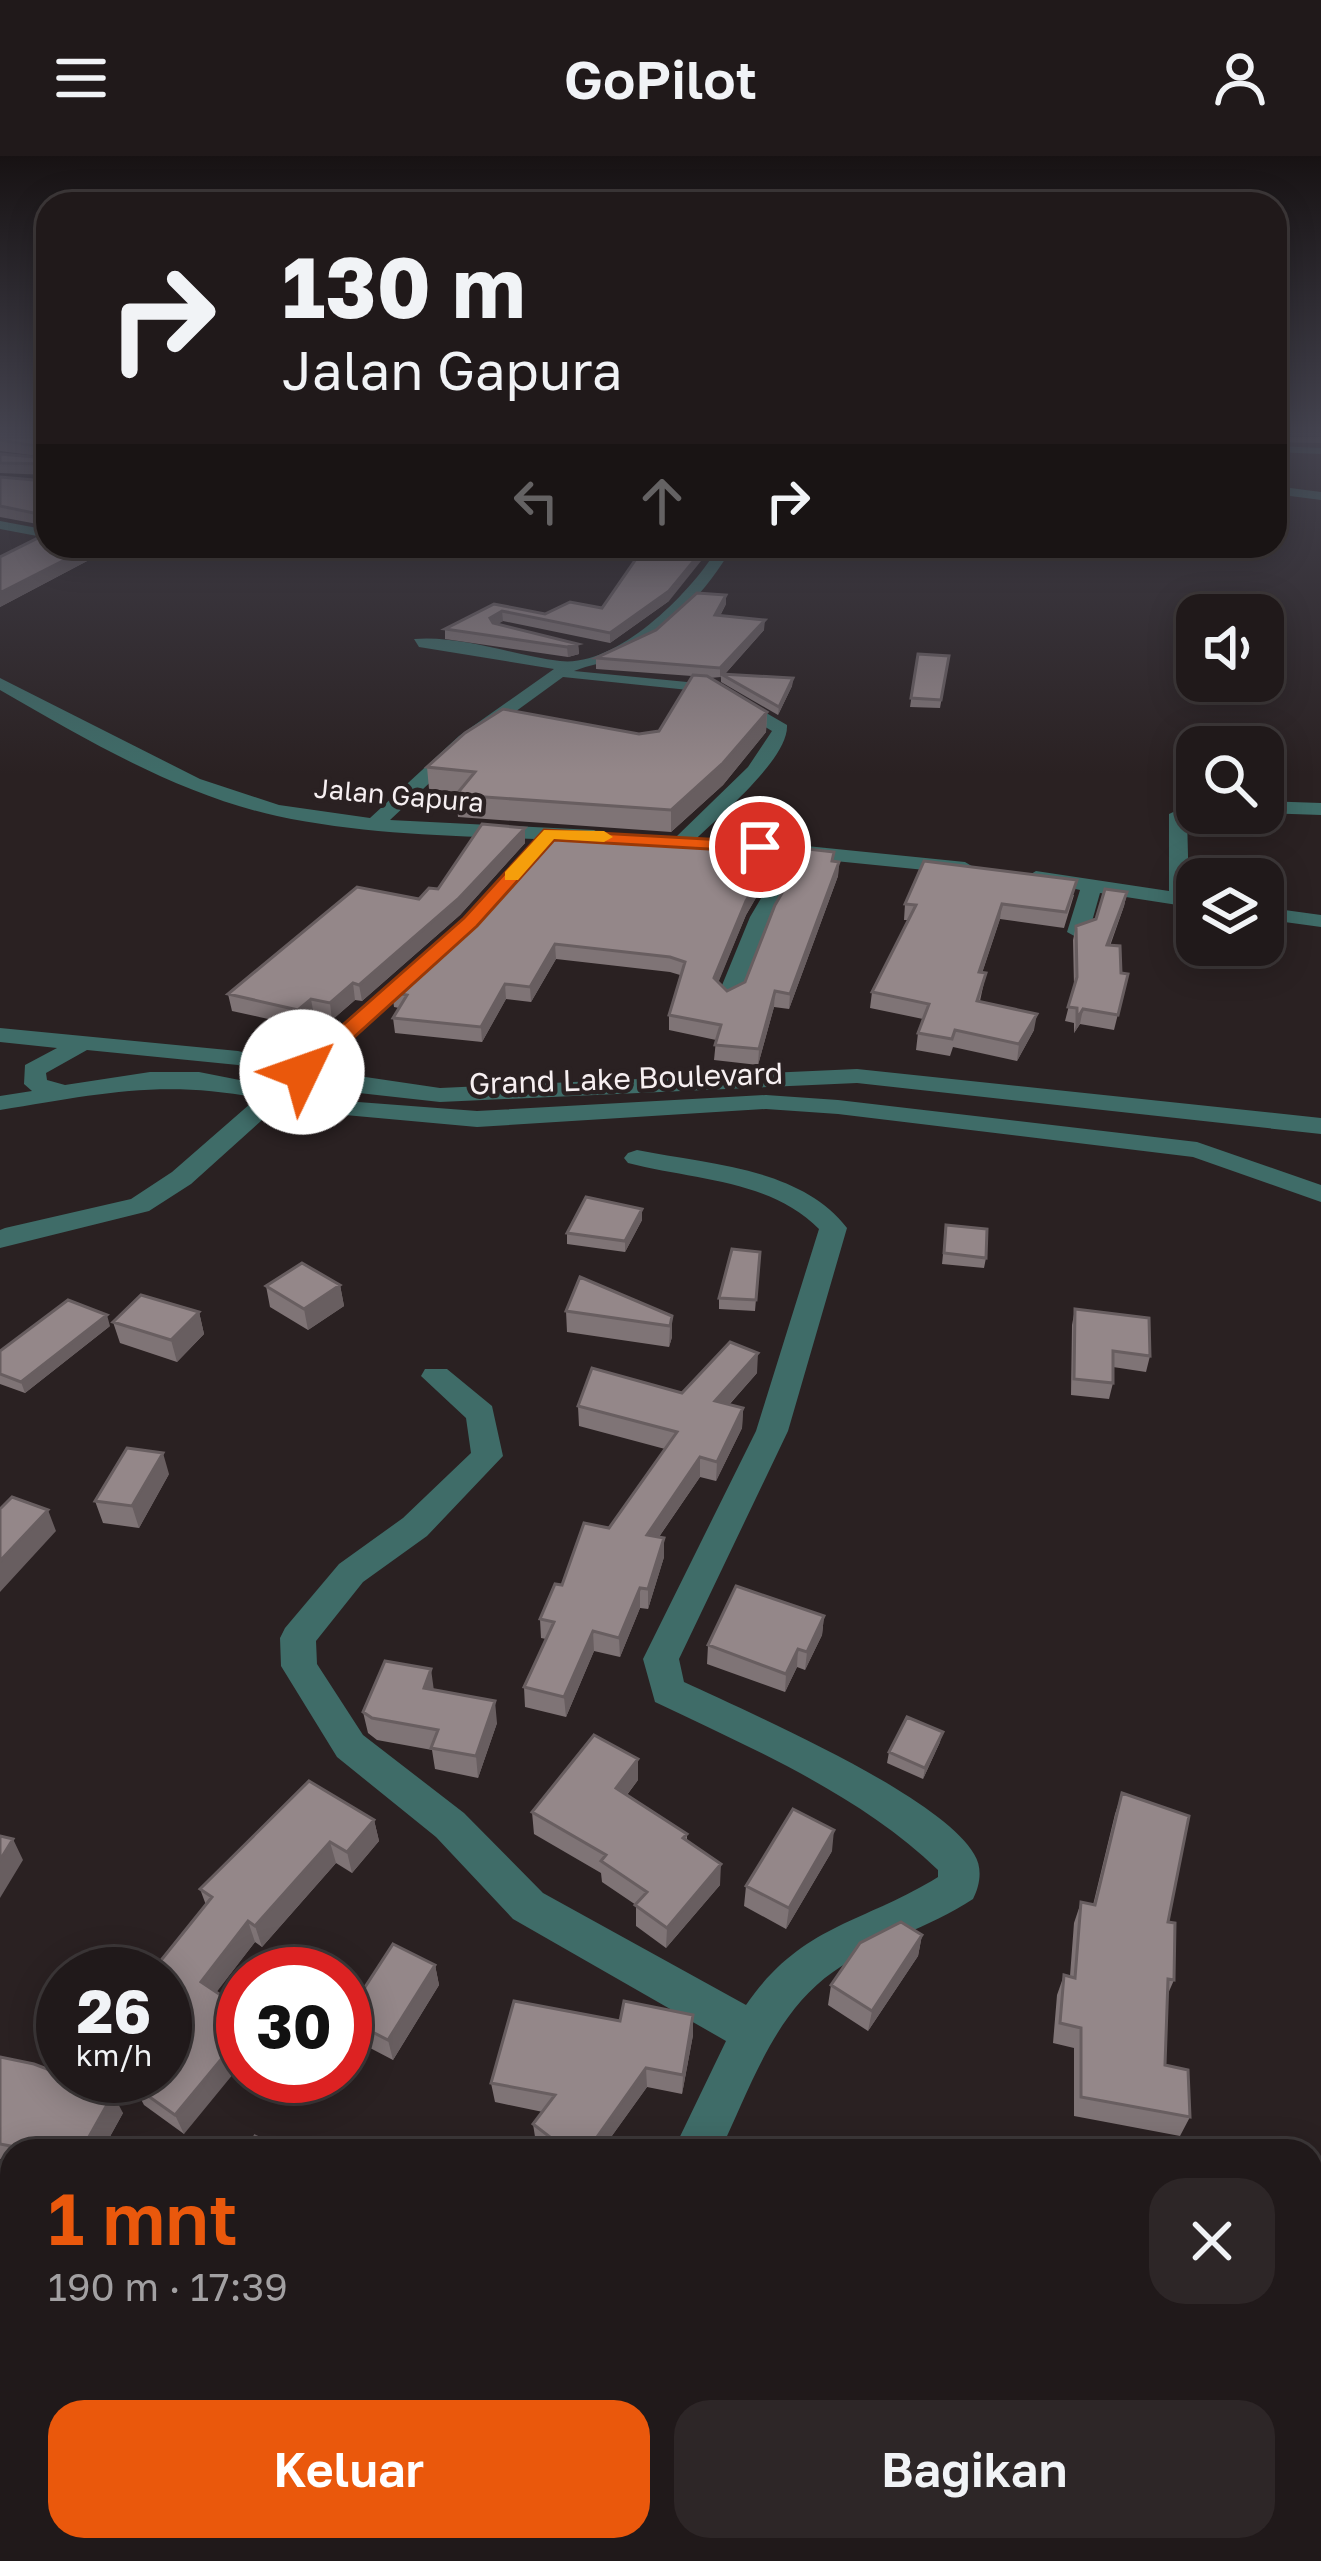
<!DOCTYPE html>
<html lang="id">
<head>
<meta charset="utf-8">
<style>
	body { margin:0; font-family:"Golos Text",sans-serif; background:#2d2627; color:#f1f3f6; height:100vh; display:flex; flex-direction:column; font-size:45px; white-space:nowrap }
	* { box-sizing:border-box; margin:0 }
	p { font-size:39px; color:#a2a0a2 }
	.icon { flex:none; width:66px; height:66px; fill:none; stroke:currentColor; stroke-width:2; stroke-linecap:round; stroke-linejoin:round }
	.map { position:relative; flex:1; overflow:hidden }
	.panel { position:absolute; left:0px; top:1983px; width:1323px; height:423px; display:flex; flex-direction:column; background:#20191a; border-radius:36px 36px 0 0; box-shadow:0 6px 30px #0003,0 0 0 3px #3d3839 }
	.panel>* { flex:none }
	.top-card { position:absolute; left:36px; top:36px; width:1251px; height:366px; border-radius:36px; box-shadow:0 6px 30px #0003,0 0 0 3px #3d3839; background:#20191a; color:#f1f3f6; overflow:hidden }
	.controls { position:absolute; left:1176px; top:438px; display:grid; gap:24px }
	.controls a { display:grid; place-items:center; width:108px; height:108px; border-radius:24px; background:#20191a; box-shadow:0 6px 30px #0003,0 0 0 3px #3d3839; font-size:60px }
	.speed { position:absolute; left:36px; top:1791px; display:flex; gap:24px; font-size:60px; font-weight:700; text-align:center }
	.speed>* { display:grid; place-content:center; width:156px; height:156px; border-radius:50%; background:#20191a; box-shadow:0 6px 30px #0003,0 0 0 3px #3d3839; line-height:1 }
	.speed small { font-size:30px; font-weight:400 }
	.speed .limit { border:18px solid #d22; background:#fff; color:#111 }
	.pin { position:absolute; display:grid; place-items:center; width:102px; height:102px; color:#fff; margin:-51px; border:6px solid #fff; border-radius:50%; box-shadow:0 3px 12px #0007 }
	.me { position:absolute; width:132px; margin:-66px; rotate:48deg; stroke-linejoin:round; filter:drop-shadow(0 0 9px #0008) }
	.turn { display:flex; align-items:center; gap:42px; height:252px; padding:0 48px; font-size:54px }
	.turn .icon { width:156px; height:156px; stroke-width:2.5 }
	.turn b { display:block; font-size:84px; line-height:102px }
	.lanes { display:flex; align-items:center; height:114px; padding:0 48px; background:#0003; justify-content:center; gap:60px; direction:ltr }
	.lanes .off { opacity:.35 }
	.round { display:grid; place-items:center; flex:none; width:126px; height:126px; border-radius:36px; background:#2d2627 }
	.overview { display:flex; align-items:center; justify-content:space-between; height:204px; padding:0 48px }
	h1 { font-size:72px; font-weight:600; line-height:90px; color:#ea580c }
	.primary-button { display:flex; gap:24px; margin-top:auto; padding:24px 48px }
	.primary-button a { flex:1; height:138px; border-radius:36px; background:#ea580c; color:#fff; font-size:48px; font-weight:600; line-height:138px; text-align:center }
	.primary-button a+a { background:#2d2627; color:#f1f3f6 }
	header { display:flex; justify-content:space-between; align-items:center; height:156px; padding:0 48px; background:#20191a; font-size:54px; font-weight:600 }
	.map>svg:first-child { display:block }
	.lines { fill:none; stroke-linecap:round; stroke-linejoin:round }
	.minor { fill:#3f6c68; fill-rule:evenodd }
	.wall { fill:#7f7476 }
	.shaded-wall { fill:#685e60 }
	.building { fill:#948789; stroke:#685e60; stroke-width:3 }
	.route { fill:#ea580c; stroke:#983908; stroke-width:3 }
	.slow { fill:#f59e0b }
	.labels { text-anchor:middle; dominant-baseline:central; stroke-width:9; stroke-linejoin:round; paint-order:stroke }
	.far-street-label { font-size:27px; fill:#f6eff1; stroke:#2a2122 }
	.street-label { font-size:30px; fill:#f6eff1; stroke:#2a2122 }
</style>
</head>
<body>
<header><svg class="icon" aria-label="menu" viewBox="0 0 24 24"><path d="M4 6h16M4 12h16M4 18h16"/></svg>GoPilot<svg class="icon" aria-label="person" viewBox="0 0 24 24"><circle cx="12" cy="8" r="4"/><path d="M4 21q1-7 8-7t8 7"/></svg></header>
<div class="map">
<svg width="1321" height="2405" viewBox="0 0 1321 2405">
	<rect width="100%" height="100%" fill="#2a2122"/>
	<g class="lines">
		<!-- minor -->
		<path class="minor" d="M1275 290 1321 292V298L1275 296Z
			M1275 330 1321 336V344L1275 338Z
			M0 365 48 374V382L0 373Z
			M719 390H733C708 434 666 480 619 500 605 507 589 509 574 515L718 529 787 569C789 604 715 663 690 689H676V681L748 611 772 575 708 536 563 521 471 588 390 664 594 674 604 680 594 686 555 684 477 770 318 914 440 932 857 913 1321 962V978L857 927 440 946 350 936 238 909 87 894 46 917 47 924 65 929 150 916H199L345 945 477 955 766 939 838 944 1197 986 1321 1029V1046L1193 1001 838 958 766 953 477 971 345 959 281 947 191 1028 149 1055 0 1092V1074L5 1072 131 1043 172 1016 257 942C161 923 94 939 0 954V940L32 935 24 928 25 909 57 892 0 886V872L238 895 296 909 463 762 535 683C449 680 361 678 277 660 177 638 87 584 0 534V522L200 623 279 649 370 662 459 580 554 513 419 491 414 483C460 479 513 499 560 505 617 512 693 435 719 390Z
			M1197 645 1198 657 1187 661 1189 739 1197 740V752L1100 737 1089 776 1078 782 1067 776 1080 734 1026 721 1036 715 1169 735V658Z
			M1263 645 1321 647V659L1263 657Z
			M738 683 965 706 975 712 965 718 805 702 770 761 740 839 729 846 718 839 750 761 786 700 731 693 728 689Z
			M1263 751 1321 759V771L1263 763Z
			M637 994C706 1008 800 1011 847 1072L788 1275 679 1503 684 1526C750 1557 940 1639 974 1698 983 1712 980 1729 973 1743 929 1772 876 1786 833 1816 774 1857 750 1933 720 1995H673L726 1885 513 1763 436 1681 337 1601 281 1510 280 1482 285 1472 339 1408 403 1362 471 1297 466 1262 421 1220 425 1213H447L492 1250 503 1300 427 1380 363 1426 316 1485 317 1508 363 1579 464 1657 543 1737 746 1849C802 1768 862 1768 938 1721V1714C859 1638 753 1593 655 1546L643 1503 756 1275 819 1073C769 1023 693 1024 628 1007L624 1002 628 997Z
			M0 2038 12 2043V2092L0 2087Z
			M12 2192V2247L0 2252V2197Z
			M450 2394H506L502 2405H446Z
			M637 2394H707L711 2405H641Z"/>
	</g>
	<!-- wall -->
	<path class="wall" d="M0 281H48V319L0 317V298L45 302 46 301 0 295Z
		M1275 281H1321V287L1275 286Z
		M0 321 45 325 48 323V370L0 361Z
		M48 390H231L204 405 106 395 0 451V401Z
		M669 445 610 487 503 465 497 468 578 488 579 498 568 501 445 483V473L494 448 545 458Z
		M726 448 720 460 764 474 725 518 793 522 792 530 778 559 721 526V521L710 522 767 556 766 576 723 629 671 676 458 661 456 639 458 636 429 633 427 611 659 575 692 520 596 513V502Z
		M918 498 949 500 940 552 910 551Z
		M525 672V687L460 759 362 845 355 844 332 864 314 860 300 870 232 855 228 838 438 733Z
		M778 704 746 759 718 826 727 835 745 826 833 705 839 706 838 720 789 853 774 851 758 909 714 904 716 884 669 874V859L680 819 670 816 556 803 531 846 506 843 482 886 395 877 393 862 399 852 394 851 392 836Z
		M1127 736 1124 750 1110 790 1121 817 1128 818 1114 874 1080 868 1074 877V867L1065 865 1074 830 1073 784 1076 770 1096 763Z
		M1074 739 1064 772 1000 763 982 817H986L980 845 1034 874 1017 905 953 891 950 900 916 894 918 877 923 863 870 852 872 836 908 764H904L905 748Z
		M642 1053V1064L625 1096 567 1088V1077Z
		M946 1069 986 1102 984 1112 942 1108Z
		M760 1096 755 1155 719 1153V1142Z
		M340 1129 344 1150 308 1174 270 1151 266 1130Z
		M1075 1153 1150 1200 1146 1216 1113 1211V1227L1109 1243 1071 1239 1072 1169Z
		M566 1155 672 1160V1181L669 1191 567 1176Z
		M199 1156 204 1178 177 1206 120 1187 113 1166Z
		M110 1170 25 1237 0 1228V1195Z
		M757 1217 729 1249 743 1252 742 1272 716 1325 700 1321 659 1381 664 1401 648 1453 640 1452 620 1501 594 1495 566 1561 525 1551 524 1531 546 1483 541 1482 540 1463 562 1429 609 1372 665 1293 579 1270 578 1250 682 1237Z
		M169 1318 139 1372 103 1367 95 1345Z
		M824 1460 822 1479 805 1514 797 1511 785 1536 707 1508 708 1489Z
		M434 1534 497 1567 478 1622 435 1613 432 1594 377 1584 368 1577 363 1556Z
		M940 1586 923 1623 887 1607 889 1596Z
		M638 1624 627 1639 687 1678V1684L720 1729 666 1792 636 1770V1749L602 1726 601 1717 534 1678 532 1656Z
		M1122 1637 1168 1766 1174 1824 1167 1840 1165 1909 1190 1961 1180 1980 1074 1960V1892L1053 1887 1057 1839 1064 1819 1070 1820 1074 1767 1081 1746 1093 1749 1115 1658Z
		M374 1664 379 1685 352 1717 336 1707 262 1791 255 1786 216 1836 184 1978 144 1949 134 1930 182 1874 165 1864V1818L206 1749 200 1733Z
		M832 1695 786 1773 744 1750 746 1730Z
		M922 1779 918 1800 868 1875 828 1849 831 1829Z
		M435 1809 439 1829 393 1904 351 1882 345 1862Z
		M693 1859V1879L682 1938 647 1931 601 1995H546L536 1987 533 1968 543 1956 495 1946 491 1927 620 1865Z
		M0 1901 123 1957 102 1995H12V2006L0 2003Z"/>
	<!-- shaded-wall -->
	<path class="shaded-wall" d="M92 390H105L106 395 0 451V437Z
		M209 390H231L204 405 202 394Z
		M706 390H713L669 445 610 487V477Z
		M726 439V448L715 469V459Z
		M502 455 503 465 491 472 490 462Z
		M765 464 764 474 724 519 721 518 720 523V512Z
		M578 488 579 498 568 501 567 491Z
		M793 522 792 530 778 559 779 551Z
		M767 556 766 576 723 629 671 676V654Z
		M525 672V687L460 759 362 845 359 829Z
		M779 690 778 704 746 759 714 837V822L746 745Z
		M839 706 838 720 789 853 790 838Z
		M1127 736 1124 750 1104 804 1107 789Z
		M1002 748 1000 763 977 832 979 816Z
		M555 788 556 803 531 846 530 831Z
		M353 827 355 844 332 864 330 847Z
		M505 828 506 843 482 886 481 871Z
		M775 835 774 851 758 909 759 893Z
		M311 843 314 860 300 870 298 854Z
		M1083 853 1080 868 1074 877 1077 863Z
		M1037 858 1034 874 1017 905 1019 888Z
		M642 1053V1064L625 1096V1085Z
		M340 1129 344 1150 308 1174 304 1153Z
		M199 1156 204 1178 177 1206 171 1184Z
		M107 1159 110 1170 25 1237 21 1226Z
		M672 1160V1181L669 1191 670 1170Z
		M758 1197 757 1217 714 1265 715 1245Z
		M743 1252 742 1272 716 1325 717 1306Z
		M163 1297 169 1318 139 1372 132 1350Z
		M700 1301V1321L647 1398V1379Z
		M48 1354 56 1375 0 1436V1405Z
		M664 1382V1401L648 1453V1433Z
		M640 1432V1452L620 1501 619 1482Z
		M824 1460 822 1479 805 1514 807 1496Z
		M593 1475 594 1495 566 1561 564 1541Z
		M798 1493 797 1511 785 1536 786 1518Z
		M431 1513 434 1535 424 1532Z
		M495 1545 497 1567 478 1622 476 1600Z
		M943 1576 940 1586 923 1623 925 1612Z
		M638 1603V1624L616 1653V1632Z
		M374 1664 379 1685 352 1717 347 1696Z
		M834 1674 832 1695 786 1773 789 1752Z
		M13 1683 23 1704 0 1742V1704Z
		M330 1686 336 1707 262 1791 255 1770Z
		M721 1708 720 1729 666 1792 667 1772Z
		M248 1765 255 1786 209 1846 201 1826Z
		M922 1779 918 1800 868 1875 872 1855Z
		M435 1809 439 1829 393 1904 388 1884Z
		M693 1859V1879L682 1938 683 1919Z
		M243 1877V1906L184 1978 175 1959Z
		M646 1912 647 1931 601 1995H587Z
		M113 1938 123 1957 102 1995H81Z"/>
	<!-- building -->
	<path class="building" d="M0 281H48V292L0 284Z
		M48 297V314L46 308 0 307V298L45 302Z
		M0 321 45 325 48 323V360L0 350Z
		M48 377V390H92L0 437V401Z
		M164 390H209L202 394Z
		M645 390H706L669 435 610 477 502 455 490 462 493 467 578 488 567 491 445 473 494 448 545 458 570 446 602 452Z
		M697 437 726 439 715 459 765 464 720 512 596 502 656 474Z
		M918 498 949 500 941 544 911 542Z
		M721 518 793 522 779 551Z
		M693 519 707 520 767 556 723 607 671 654 456 639 475 616 427 611 465 577 503 553 639 578 659 575Z
		M482 668 525 672 458 743 359 829 353 827 330 847 311 843 298 854 228 838 357 731 419 743 429 732 438 733Z
		M556 675 779 690 746 745 714 822 727 835 745 826 775 749 808 693 834 696 832 705 839 706 790 838 775 835 759 893 715 889 721 869 669 859 685 806 670 801 555 788 530 831 505 828 481 871 393 862 407 839 392 836 479 759Z
		M924 705 1077 724 1066 756 1002 748 979 816 986 817 977 845 1037 858 1019 888 955 874 952 883 918 877 929 848 872 836 916 749 905 748Z
		M1105 733 1127 736 1107 789 1120 790 1121 817 1128 818 1118 859 1083 853 1077 863V852L1068 851 1077 821 1076 770 1096 763Z
		M586 1041 642 1053 625 1085 567 1077Z
		M946 1069 987 1073 986 1102 944 1097Z
		M732 1093 760 1096 756 1144 719 1142Z
		M302 1107 340 1129 304 1153 266 1130Z
		M580 1121 672 1160 670 1170 566 1155Z
		M141 1139 199 1156 171 1184 113 1166Z
		M68 1144 107 1159 21 1226 0 1218V1195Z
		M1075 1153 1149 1162 1150 1200 1113 1195V1227L1074 1223Z
		M730 1186 758 1197 715 1245 743 1252 717 1306 700 1301 647 1379 664 1382 648 1433 640 1432 619 1482 593 1475 564 1541 524 1531 554 1466 540 1463 555 1428 562 1429 584 1367 609 1372 677 1276 578 1250 592 1212 682 1237Z
		M127 1292 163 1297 132 1350 95 1345Z
		M12 1341 48 1354 0 1405V1353Z
		M736 1430 824 1460 807 1496 798 1493 786 1518 708 1489Z
		M385 1505 431 1513 424 1532 495 1545 476 1600 431 1592 438 1574 372 1562 363 1556Z
		M907 1561 943 1576 925 1612 889 1596Z
		M594 1579 638 1603 616 1632 687 1678 683 1682 721 1708 667 1772 635 1749 647 1736 601 1705 606 1699 532 1656Z
		M309 1625 374 1664 347 1696 330 1686 255 1770 248 1765 201 1826 243 1854V1877L175 1959 134 1930 142 1920H165V1894L191 1863 165 1849V1818H150L212 1741 200 1733Z
		M1122 1637 1189 1660 1168 1766 1175 1767 1174 1824 1168 1823 1165 1909 1188 1914 1190 1961 1081 1941V1872L1060 1867 1064 1819 1075 1822 1081 1746 1095 1749Z
		M793 1653 834 1674 789 1752 746 1730Z
		M0 1680 13 1683 0 1704Z
		M901 1766 922 1779 872 1855 831 1829 860 1787Z
		M393 1788 435 1809 388 1884 345 1862Z
		M514 1845 620 1865 624 1845 693 1859 683 1919 646 1912 587 1995H568L533 1968 555 1939 491 1927Z
		M0 1901 34 1908 113 1938 81 1995H20L21 1992 0 1988Z
		M255 1980 287 1995H246Z
		M12 2009V2024L5 2021Z"/>
	<!-- sky -->
	<linearGradient id="sky" x2="0" y2="1"><stop stop-color="#171213"/><stop offset="0.45" stop-color="#44434f"/><stop offset="1" stop-color="#44434f" stop-opacity="0"/></linearGradient>
	<rect width="1321" height="618" fill="url(#sky)"/>
	<!-- route -->
	<path class="route" d="M544 674 760 686 769 691 760 696 554 684 477 770 310 921H294V912L464 762Z"/>
	<!-- slow -->
	<path class="slow" d="M544 674 604 675 613 681 604 686 554 683 518 724H505V716Z"/>
	<g class="labels">
		<!-- far-street labels -->
		<g class="far-street-label">
			<text transform="translate(399 639) rotate(5)">Jalan Gapura</text>
		</g>
		<!-- street labels -->
		<g class="street-label">
			<text transform="translate(626 922) rotate(-2)">Grand Lake Boulevard</text>
		</g>
	</g>
</svg>
<div class="controls">
<a><svg class="icon" aria-label="sound" viewBox="0 0 24 24"><path d="M4 9h4l5-4v14l-5-4H4zM17 9q2 3 0 6"/></svg></a>
<a><svg class="icon" aria-label="search" viewBox="0 0 24 24"><circle cx="10" cy="10" r="6"/><path d="M15 15l6 6"/></svg></a>
<a><svg class="icon" aria-label="layers" viewBox="0 0 24 24"><path d="M12 4l9 5-9 5-9-5zM3 14l9 5 9-5"/></svg></a>
</div>
<div class="speed"><div>26<small>km/h</small></div><div class="limit">30</div></div>
<div class="pin" style="left:760px;top:691px;background:#d93025"><svg class="icon" aria-label="arrive" viewBox="0 0 24 24"><path d="M6 21V4h12l-3 4 3 4H6"/></svg></div>
<svg class="me" style="left:302px;top:916px" viewBox="-20 -20 40 40"><circle r="19" fill="#fff"/><path d="M0-13L10 11 0 6-10 11z" fill="#ea580c"/></svg>
<div class="top-card">
<div class="turn"><svg class="icon" aria-label="right" viewBox="0 0 24 24"><path d="M7 20v-9h11M14 6l5 5-5 5"/></svg><div><b>130 m</b>Jalan Gapura</div></div>
<div class="lanes"><svg class="icon off" aria-label="left" viewBox="0 0 24 24"><path d="M17 20v-9H6M10 6l-5 5 5 5"/></svg><svg class="icon off" aria-label="ahead" viewBox="0 0 24 24"><path d="M12 20V5M6 11l6-6 6 6"/></svg><svg class="icon" aria-label="right" viewBox="0 0 24 24"><path d="M7 20v-9h11M14 6l5 5-5 5"/></svg></div>
</div>
<section class="panel">
<div class="overview"><div><h1>1 mnt</h1><p>190 m · 17:39</p></div><a class="round"><svg class="icon" aria-label="close" viewBox="0 0 24 24"><path d="M6 6l12 12M18 6L6 18"/></svg></a></div>
<div class="primary-button"><a>Keluar</a><a>Bagikan</a></div>
</section>
</div>
</body>
</html>
